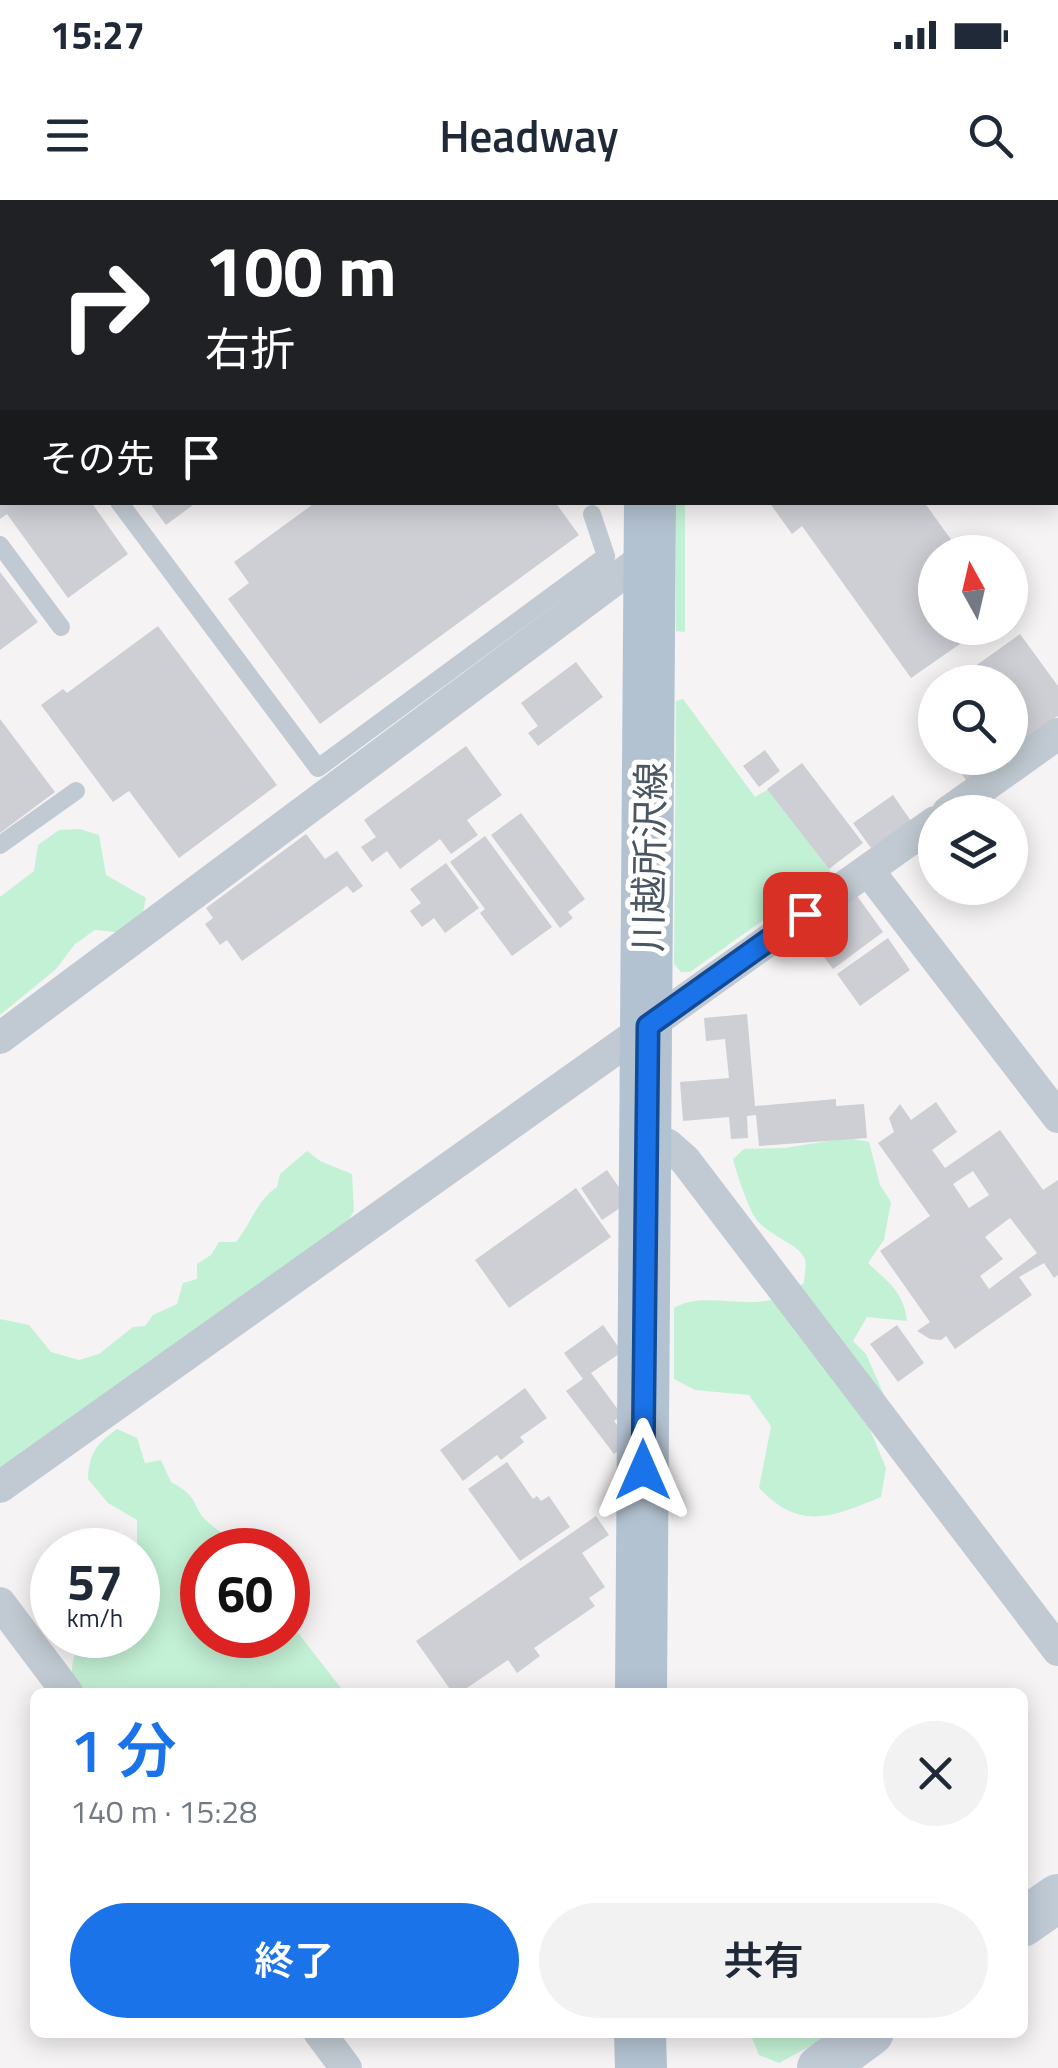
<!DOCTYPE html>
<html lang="ja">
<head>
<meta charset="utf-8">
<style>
	body { margin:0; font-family:"Titillium Web","Noto Sans JP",sans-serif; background:#f2f2f3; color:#1f2937; height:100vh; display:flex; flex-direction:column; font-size:38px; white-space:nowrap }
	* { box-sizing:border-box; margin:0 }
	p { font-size:32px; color:#747a83 }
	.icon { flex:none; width:55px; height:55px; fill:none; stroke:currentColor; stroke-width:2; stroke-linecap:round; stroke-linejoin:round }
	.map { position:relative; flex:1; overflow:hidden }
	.panel { position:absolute; left:30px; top:1488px; width:998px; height:350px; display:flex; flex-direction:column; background:#fff; border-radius:15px; box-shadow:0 5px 25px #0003 }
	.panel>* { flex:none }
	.guide { position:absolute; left:0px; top:0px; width:1060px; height:305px; box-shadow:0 5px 25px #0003; background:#202124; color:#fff; overflow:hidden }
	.needle { width:65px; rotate:352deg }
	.fabs { position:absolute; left:918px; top:335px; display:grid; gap:20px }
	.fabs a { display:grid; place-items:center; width:110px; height:110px; border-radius:50%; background:#fff; box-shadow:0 5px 25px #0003; font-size:50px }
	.speed { position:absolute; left:30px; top:1328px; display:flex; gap:20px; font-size:50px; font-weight:700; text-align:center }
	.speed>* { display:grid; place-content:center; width:130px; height:130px; border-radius:50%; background:#fff; box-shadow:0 5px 25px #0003; line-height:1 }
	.speed small { font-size:25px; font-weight:400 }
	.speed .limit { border:15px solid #d22; background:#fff; color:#111 }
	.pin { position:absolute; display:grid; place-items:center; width:85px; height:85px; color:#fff; margin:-42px; border-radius:20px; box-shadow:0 5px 15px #0006 }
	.me { position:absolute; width:110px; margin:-55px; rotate:0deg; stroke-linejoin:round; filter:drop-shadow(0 0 8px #0008) }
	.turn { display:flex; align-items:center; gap:35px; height:210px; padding:0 40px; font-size:45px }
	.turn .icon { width:130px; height:130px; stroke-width:2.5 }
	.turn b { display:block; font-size:70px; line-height:85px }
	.then { display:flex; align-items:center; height:95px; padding:0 40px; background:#0003; gap:20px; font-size:38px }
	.round { display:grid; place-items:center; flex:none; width:105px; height:105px; border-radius:52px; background:#f2f2f3 }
	.headline { display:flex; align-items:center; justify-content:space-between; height:170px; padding:0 40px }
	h1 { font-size:60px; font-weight:600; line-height:75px; color:#1a73e8 }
	.action { display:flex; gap:20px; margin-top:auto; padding:20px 40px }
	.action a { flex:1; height:115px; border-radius:60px; background:#1a73e8; color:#fff; font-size:40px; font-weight:600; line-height:115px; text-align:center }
	.action a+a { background:#f2f2f3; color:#1f2937 }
	.status { display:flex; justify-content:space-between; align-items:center; height:70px; padding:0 50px; background:#fff; direction:ltr }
	.status svg { height:28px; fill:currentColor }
	header { display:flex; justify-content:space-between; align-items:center; height:130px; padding:0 40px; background:#fff; font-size:45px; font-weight:600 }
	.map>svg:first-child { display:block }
	.green { fill:#c3f1d5 }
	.building { fill:#cdcfd5; fill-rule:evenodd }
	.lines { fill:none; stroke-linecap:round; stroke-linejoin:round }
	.lane { stroke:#c1cad2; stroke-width:18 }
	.street { stroke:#c1cad2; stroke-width:32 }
	.secondary { stroke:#c1cbd6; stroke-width:48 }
	.primary { stroke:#b3c2d1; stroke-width:52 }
	.route-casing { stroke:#114b97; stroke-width:25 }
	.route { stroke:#1a73e8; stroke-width:18 }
	.labels { text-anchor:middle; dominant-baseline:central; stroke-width:10; stroke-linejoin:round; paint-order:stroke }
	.street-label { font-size:38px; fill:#4a5661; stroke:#fff }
</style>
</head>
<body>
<div class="status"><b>15:27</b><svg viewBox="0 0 49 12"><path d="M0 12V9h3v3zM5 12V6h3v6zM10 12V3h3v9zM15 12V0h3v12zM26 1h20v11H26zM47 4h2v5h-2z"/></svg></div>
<header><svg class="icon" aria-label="menu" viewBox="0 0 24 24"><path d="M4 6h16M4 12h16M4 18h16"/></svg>Headway<svg class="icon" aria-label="search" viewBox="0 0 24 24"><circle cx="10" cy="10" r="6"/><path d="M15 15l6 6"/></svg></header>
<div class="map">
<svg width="1058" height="1868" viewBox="0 0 1058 1868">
	<rect width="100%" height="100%" fill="#f5f3f3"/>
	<!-- green -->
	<path class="green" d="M676 303H685V432L676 431Z
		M683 499 755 597 769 589 831 672 690 772H681L674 764 676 501Z
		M80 629 99 635 106 675 146 698 142 717 116 732 95 730 75 744 56 769 0 815V697L34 671 38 645 59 630Z
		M847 938 869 942 880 985 891 1002 884 1040 868 1063C888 1082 904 1092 907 1121L867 1117 853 1141 866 1154 884 1195 868 1225 886 1268 881 1297C830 1318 800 1331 759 1288L771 1226 749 1195 695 1190 674 1179V1108C703 1091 742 1109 775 1099 785 1096 795 1088 804 1083 804 1077 807 1065 805 1059 800 1045 769 1036 756 1019 748 1007 737 975 733 959L744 949 785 948Z
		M307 951 320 961 352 974 354 1011 341 1032 0 1276V1119L29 1125 51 1152 79 1160 99 1154 133 1127 145 1126 153 1115 177 1104 183 1083 197 1079V1064L211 1055 219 1042H236C251 1024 257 1000 277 987L280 974Z
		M117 1229 137 1238 145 1263 161 1260 171 1282C202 1298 190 1307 209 1323 220 1333 231 1337 240 1350H202V1435H288V1420L344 1492H240L236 1489 232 1492H76C71 1483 71 1472 73 1461 80 1427 110 1435 138 1435V1404L144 1400 149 1371 137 1350V1320L108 1303 88 1279C89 1254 96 1244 117 1229Z
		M750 1833H828L823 1839 779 1863 759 1855Z"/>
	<!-- building -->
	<path class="building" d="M0 302H91L128 354 68 398 7 314 0 319Z
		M149 302H197L166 325Z
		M316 302H555L579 335 320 524 228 399 249 383 234 362Z
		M769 302H924L960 352H935V428H983L911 478 802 326 792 334Z
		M0 372 38 422 0 450Z
		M158 426 277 585 179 658 129 591 113 602 41 505 63 489 67 493Z
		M1020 434 1058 486V516L1010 551V482H953Z
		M576 462 603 497 538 546 528 533 538 526 521 503Z
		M0 519 55 592 0 633Z
		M466 546 502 595 467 620 478 635 451 654 440 639 400 669 387 651 372 662 361 647 376 637 364 620Z
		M765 550 780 571 759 587 743 566Z
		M950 558H1000L967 581Z
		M802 563 863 643 829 669 767 589Z
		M893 595 911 621 871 648 853 623Z
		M521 613 585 699 568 712 573 718 560 728 491 635Z
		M306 634 325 659 337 651 363 686 353 693 347 686 242 761 227 740 220 745 205 724 213 718 206 708Z
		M485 636 552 727 512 756 480 713 485 709 450 662Z
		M446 663 479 708 445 733 434 718 422 727 410 711 421 703 410 689Z
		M855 693 883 732 833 769 804 731Z
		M888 738 910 770 860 806 837 774Z
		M747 814 755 906 836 899V906L864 904 867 938 759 946 756 915 747 916 748 938 731 939 729 917 683 921 680 882 729 878 725 839 706 841 704 818Z
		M936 902 957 932 932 950 945 968 1000 930 1043 990 1058 980V1075L1054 1078 1044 1063 1019 1077 1032 1095 955 1149 946 1136 941 1140 930 1139 917 1131 930 1122 880 1051 930 1016 878 943 894 932 889 918 900 904 911 920ZM973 971 989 995 969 1008 953 984ZM1010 1018 1037 1053 989 1089 980 1076 1003 1059 985 1037Z
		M607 970 629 1002 602 1020 581 988Z
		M576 988 611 1037 509 1108 475 1060Z
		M603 1125 622 1152 591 1173 622 1215 614 1221 624 1234 626 1245 614 1254 566 1191 583 1179 564 1153Z
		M897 1125 924 1163 898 1182 870 1144Z
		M525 1188 547 1218 520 1237 524 1242 501 1260 497 1255 463 1281 440 1250Z
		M507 1262 533 1299 537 1296 541 1301 549 1296 570 1327 520 1361 468 1289Z
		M596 1316 609 1335 582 1353 605 1387 589 1398 595 1406 534 1448 540 1456 517 1473 508 1460 461 1492H452L416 1441Z"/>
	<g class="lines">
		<!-- lane -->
		<path class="lane" d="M0 144 2 147
			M119 302 318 568 606 356 592 314
			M0 345 61 427
			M0 645 76 591"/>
		<!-- street -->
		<path class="street" d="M948 612 1058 534
			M868 670 1058 917
			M0 838 652 352
			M645 935 668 945 685 960 1058 1450
			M0 1287 935 622
			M0 1403 67 1492
			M319 1832 346 1868"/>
		<!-- secondary -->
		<path class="secondary" d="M1022 1723 1058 1698
			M821 1868 870 1832"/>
		<!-- primary -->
		<path class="primary" d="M652 2V0
			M641 1492 650 302
			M640 1832 641 1868"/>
	</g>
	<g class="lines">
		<defs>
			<path id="route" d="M643 1270 648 826 805 714"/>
		</defs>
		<!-- route casing -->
		<use href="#route" class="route-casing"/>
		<!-- route -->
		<use href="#route" class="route"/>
	</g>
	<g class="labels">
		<!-- street labels -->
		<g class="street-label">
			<text transform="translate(649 657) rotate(-89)">川越所沢線</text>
		</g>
	</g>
</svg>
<div class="fabs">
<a><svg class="needle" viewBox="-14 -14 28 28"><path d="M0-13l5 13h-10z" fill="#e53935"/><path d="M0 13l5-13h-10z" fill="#747a83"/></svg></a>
<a><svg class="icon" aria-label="search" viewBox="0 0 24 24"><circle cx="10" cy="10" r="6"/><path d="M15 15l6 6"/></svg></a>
<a><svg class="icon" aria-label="layers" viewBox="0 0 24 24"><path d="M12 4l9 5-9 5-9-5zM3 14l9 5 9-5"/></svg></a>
</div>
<div class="speed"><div>57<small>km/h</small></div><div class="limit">60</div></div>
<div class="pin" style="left:805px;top:714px;background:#d93025"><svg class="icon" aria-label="arrive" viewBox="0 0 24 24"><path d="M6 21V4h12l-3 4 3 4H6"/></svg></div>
<svg class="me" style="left:643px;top:1270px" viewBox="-20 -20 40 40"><path d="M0-17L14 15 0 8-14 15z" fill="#1a73e8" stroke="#fff" stroke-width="4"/></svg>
<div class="guide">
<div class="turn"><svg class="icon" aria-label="right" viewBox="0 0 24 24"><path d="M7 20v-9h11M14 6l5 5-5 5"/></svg><div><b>100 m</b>右折</div></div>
<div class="then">その先<svg class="icon" aria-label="arrive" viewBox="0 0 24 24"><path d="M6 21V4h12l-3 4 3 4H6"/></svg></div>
</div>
<section class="panel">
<div class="headline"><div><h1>1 分</h1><p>140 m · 15:28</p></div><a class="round"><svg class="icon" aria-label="close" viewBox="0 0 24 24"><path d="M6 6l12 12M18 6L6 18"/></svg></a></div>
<div class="action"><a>終了</a><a>共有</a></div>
</section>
</div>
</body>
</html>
